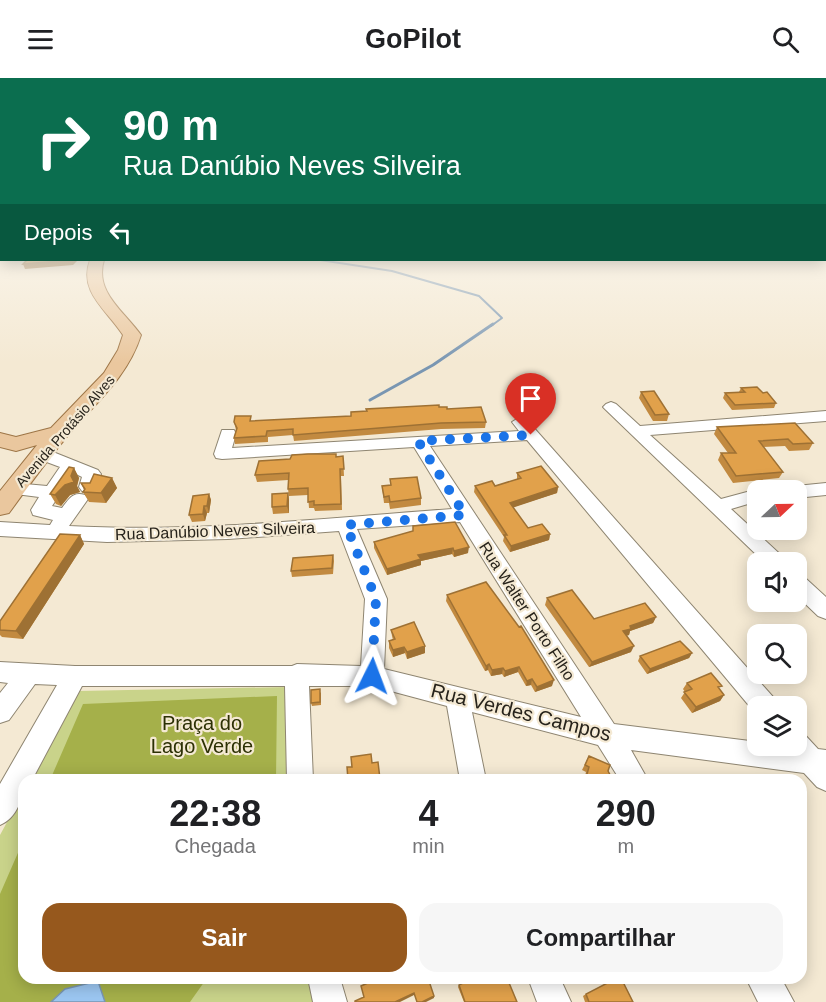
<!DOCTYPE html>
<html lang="pt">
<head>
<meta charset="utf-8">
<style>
	body { margin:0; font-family:Arial,sans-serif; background:#f6f6f6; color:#202124; height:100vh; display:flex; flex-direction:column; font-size:22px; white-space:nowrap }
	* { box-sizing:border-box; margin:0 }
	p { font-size:20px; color:#757577 }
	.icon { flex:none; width:33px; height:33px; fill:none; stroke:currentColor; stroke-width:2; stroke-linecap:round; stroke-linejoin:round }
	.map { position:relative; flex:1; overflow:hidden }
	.sheet { position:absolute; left:18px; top:696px; width:789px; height:210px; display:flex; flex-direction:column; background:#fff; border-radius:18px; box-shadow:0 3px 15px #0003 }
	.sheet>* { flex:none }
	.banner { position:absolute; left:0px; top:0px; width:826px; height:183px; box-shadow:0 3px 15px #0003; background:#0b6e4f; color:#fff; overflow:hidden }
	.needle { width:39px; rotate:68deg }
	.buttons { position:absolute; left:747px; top:402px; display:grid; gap:12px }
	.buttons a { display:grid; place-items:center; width:60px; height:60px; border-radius:12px; background:#fff; box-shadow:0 3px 15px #0003; font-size:30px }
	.pin { position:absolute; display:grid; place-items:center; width:51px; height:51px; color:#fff; margin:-62px -26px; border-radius:50% 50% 50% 0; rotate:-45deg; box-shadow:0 0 6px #0007 }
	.pin .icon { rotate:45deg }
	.me { position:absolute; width:66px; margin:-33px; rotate:3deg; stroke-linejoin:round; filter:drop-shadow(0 0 4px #0008) }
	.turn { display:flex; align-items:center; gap:21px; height:126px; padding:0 24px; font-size:27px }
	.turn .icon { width:78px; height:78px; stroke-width:2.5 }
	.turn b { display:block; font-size:42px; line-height:51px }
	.then { display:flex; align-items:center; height:57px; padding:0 24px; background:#0003; gap:12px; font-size:22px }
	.eta { display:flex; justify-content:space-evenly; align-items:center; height:102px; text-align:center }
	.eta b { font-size:36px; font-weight:800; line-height:42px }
	.cta { display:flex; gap:12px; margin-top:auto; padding:12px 24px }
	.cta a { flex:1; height:69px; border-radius:18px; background:#96581d; color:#fff; font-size:24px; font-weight:800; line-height:69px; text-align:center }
	.cta a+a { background:#f6f6f6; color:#202124 }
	header { display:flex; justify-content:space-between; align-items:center; height:78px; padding:0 24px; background:#fff; font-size:27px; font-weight:800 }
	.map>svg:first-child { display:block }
	.green { fill:#c9d38a }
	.forest { fill:#a5b04a }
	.water { fill:#9cc7f2; stroke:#7996b2; stroke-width:1.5 }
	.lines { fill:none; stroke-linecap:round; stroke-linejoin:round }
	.stream-far1 { stroke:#7996b2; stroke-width:2 }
	.stream { stroke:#7996b2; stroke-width:3 }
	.minor-casing { stroke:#8e8571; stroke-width:2 }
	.major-casing { stroke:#9d7546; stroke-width:2 }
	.minor { fill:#fff; fill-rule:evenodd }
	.major { fill:#eac79e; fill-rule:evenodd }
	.wall { fill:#c28a40 }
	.shaded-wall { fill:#9e7134 }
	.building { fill:#e1a14b; stroke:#9e7134; stroke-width:1.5 }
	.route { stroke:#1a73e8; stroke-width:10; stroke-dasharray:0 18 }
	.labels { text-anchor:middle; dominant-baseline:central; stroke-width:4.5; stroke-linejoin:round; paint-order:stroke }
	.far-street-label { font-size:14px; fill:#27231b; stroke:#f4e9d3 }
	.street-label { font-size:16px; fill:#27231b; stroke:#f4e9d3 }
	.near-street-label { font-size:20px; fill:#27231b; stroke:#f4e9d3 }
	.near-park-label { font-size:20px; fill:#2c3004; stroke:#f4e9d3 }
</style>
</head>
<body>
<header><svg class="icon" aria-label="menu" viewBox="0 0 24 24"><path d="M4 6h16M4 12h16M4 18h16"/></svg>GoPilot<svg class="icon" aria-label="search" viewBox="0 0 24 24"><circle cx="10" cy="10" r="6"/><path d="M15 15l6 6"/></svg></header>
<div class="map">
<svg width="826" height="924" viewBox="0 0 826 924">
	<rect width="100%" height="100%" fill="#f4e9d3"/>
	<!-- green -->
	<path class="green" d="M289 609 291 702H30L77 613Z
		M24 713V900H309L313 924H0V757Z"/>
	<!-- forest -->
	<path class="forest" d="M277 618 276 702H50L83 626Z
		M24 761V900H207L190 924H105L98 904 65 911 51 924H0V816Z"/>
	<!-- water -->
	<path class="water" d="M98 903 105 924H51L65 911Z"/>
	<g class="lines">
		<!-- stream-far1 -->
		<path class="stream-far1" d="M320 182 392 193 479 218 502 240 491 248"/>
		<!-- stream -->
		<path class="stream" d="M370 322 433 287 493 246"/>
		<defs>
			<path id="minor" d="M0 161H2L0 168Z
				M611 324 616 326 640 348 826 333V343L650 357 721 421 758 411 764 412H758V423L731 431 783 479 786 484H764L606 332 603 329 606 326Z
				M520 339 526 341 774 620 777 628H758L756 636 527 362 430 368 614 646 758 664V668H796V654L805 657 818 671 826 672V713L817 709 804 695 631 672 648 702H620L598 667 472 634 486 702H460L447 628 372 608H309L313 702H287L285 608H82L32 702H24C24 719 17 740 0 747V706L57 607 35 606 9 642 0 645V615L8 605 0 604V584L75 588H292L297 586 361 588 365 521 339 453 228 461 107 464 0 458V444L50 447 53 442 33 437 31 432 39 419 8 415 5 411 8 407 14 405 47 408 60 389 36 380 34 376 36 372H48L98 392 101 396 94 413H82L79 409 82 399 74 395 52 428 62 430C69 421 73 413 85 417L88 421 69 448C197 455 325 440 452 431L414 369 222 381 216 380 214 376 222 352H234L236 356 232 370 519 353 512 344ZM460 444 581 639 384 591 387 521 357 451Z
				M826 405V417L796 420V412H788L796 408Z
				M796 496 803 498 826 519V541L818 538 796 517Z
				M308 900H340L347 924H313Z
				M528 900H560L571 924H537Z
				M746 900H781L794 924H758Z"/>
			<path id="major" d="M90 182H104C94 214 124 233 141 257 127 301 93 327 65 361 45 385 27 410 9 435L0 437V413L37 367 16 373 0 369V355L16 359 51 350 104 295 118 272 123 257C107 232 78 214 90 182Z"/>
		</defs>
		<!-- minor casing -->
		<use href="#minor" class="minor-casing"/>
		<!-- major casing -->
		<use href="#major" class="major-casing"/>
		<!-- minor -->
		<use href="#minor" class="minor"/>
		<!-- major -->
		<use href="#major" class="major"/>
	</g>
	<!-- wall -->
	<path class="wall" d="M741 310 763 315 776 325 774 330 732 332 723 320 725 315 739 314Z
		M641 314 669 336 667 343H653L639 320Z
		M439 329 486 344 485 350 441 351 294 363 293 357 268 359V364L235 366 234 360 236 352 234 344 252 343 351 338Z
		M717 349 813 365 809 372 789 373 785 368 763 369 783 394 779 400 733 405 718 382 721 375H728L714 356Z
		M343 378 344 398H341L342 432 315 433 314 430H309L308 417 289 418 288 411V402L257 404 255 397 290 381Z
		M74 390 79 400 77 408 80 414 70 417 61 428 56 426 50 416Z
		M517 395 558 409 557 415 513 429 528 450 550 456 549 462 510 474 503 463 504 459 474 414 475 408H495L517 402Z
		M112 400 117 410 106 425 89 424 83 414 84 412 81 405H90Z
		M390 401 421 420V427L390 431 389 425H384L382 408 391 407Z
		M288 415 289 422V435L273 436 272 429Z
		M209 416 211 422 209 435H207L205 443 192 444 189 437Z
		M413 453 468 475 454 479 452 476 421 483V487L387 497 374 470V464Z
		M80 457 84 466 23 561 2 559 0 557V543Z
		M333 477 334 483 333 496 292 499 291 493Z
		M447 517 552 608 535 614 531 607 526 608 518 594 504 599 502 596 491 598 488 592 485 593 446 523Z
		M547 520 594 541 656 539 653 545 630 553 629 557 626 558 631 574 589 589 545 527Z
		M391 552 425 568V575L407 581 405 575 393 579 389 570V563L393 562 392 558Z
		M692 575 689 580 647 596 638 583 640 578Z
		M687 605 719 611 724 617 720 623 692 635 681 620 685 614 683 611Z
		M321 614V627L312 628 311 625Z
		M589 678 608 693 613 702H584L586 694 582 692Z
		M459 907 516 924H464L458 909Z
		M586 916 633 924H585L583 918Z"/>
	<!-- shaded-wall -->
	<path class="shaded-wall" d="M72 182H78L73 187 25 191 23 186Z
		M74 390 79 400 77 408 80 414 70 417 61 428 55 417 71 398Z
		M112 400 117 410 106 425 101 415Z
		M558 409 557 415 509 431 510 425Z
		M288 415 289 422V435L287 428Z
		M209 416 211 422 209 435 207 428Z
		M204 428 207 435 205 443 203 436Z
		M550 456 549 462 510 474 511 468Z
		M80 457 84 466 23 561 16 553Z
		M469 469 468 475 454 479V473Z
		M453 470 452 476 421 483V487L387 497V491L418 477Z
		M656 539 653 545 630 553 629 557 620 559 623 553 630 548Z
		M425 568V575L407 581V574Z
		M634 568 631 574 589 589 592 584Z
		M404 569 405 575 393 579V572Z
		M692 575 689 580 647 596 650 591Z
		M489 586 488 592 485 593 486 588Z
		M519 589 518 594 504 599 505 593Z
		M503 590 502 596 491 598 492 592Z
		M532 601 531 607 526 608 527 603Z
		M554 602 552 608 535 614 537 609Z
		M724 617 720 623 692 635 696 629Z
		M414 915V917L400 924H395Z
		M434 918V920L426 924H422Z"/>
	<!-- building -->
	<path class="building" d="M27 182H72H71L23 186Z
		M757 309 763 315 767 314 776 325 735 327 725 315 745 314 741 310Z
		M654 313 669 336 655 337 641 314Z
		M439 327V329H447V331L481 329 486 344 441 345 293 357V351L267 353 266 358 234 360 237 350 234 344 235 338H251L250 343 309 340 351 338V334L367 333 366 331Z
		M795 345 813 365 793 366 788 361 759 363 783 394 736 398 721 375H736L717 349Z
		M308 376H336V379L343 378 344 391H340L341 426 314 427V423L308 424V410L288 411 289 395 255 397 259 383 290 381 292 377Z
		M541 388 558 409 510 425 528 450 542 446 550 456 511 468 504 457H507L475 408 492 403 495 408 521 400 517 395Z
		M69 389 74 390 71 398 74 404 65 407 55 417 50 416Z
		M94 396 112 400 101 415 83 414 85 411 81 405H90Z
		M417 399 421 420 390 424 389 418 384 419 382 408 391 407 390 401Z
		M288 415 287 428 272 429V416Z
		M209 416 207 428H204L203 436 189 437 193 418Z
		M455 444 469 469 454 473 453 470 418 477 421 481 387 491 374 464 413 453V448Z
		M60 456 80 457 16 553 0 552V543Z
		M333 477 332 490 291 493 293 480Z
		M486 504 519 549 521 548 554 602 537 609 532 601 527 603 519 589 505 593 503 590 492 592 489 586 486 588 447 517Z
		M572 512 594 541 645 525 656 539 630 548 631 551 623 553 634 568 592 584 547 520Z
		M414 544 425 568 407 574 404 569 393 572 389 563 395 561 391 552Z
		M680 563 692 575 650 591 640 578Z
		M711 595 722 608 718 609 724 617 696 629 684 614 692 611 687 605Z
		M320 611V624L311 625V612Z
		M371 676 372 685 378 684 380 701 348 702 347 689H352L351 679Z
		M589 678 610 687 608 693 613 702H589L587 696 589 689 585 687Z
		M379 900H428L434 918 422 924H417L414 915 395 924H355V923L364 919 361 908Z
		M473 900H497V901L500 900H507L517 924H465L459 907Z
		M617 900H621L633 924H589L586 916Z"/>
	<!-- sky -->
	<linearGradient id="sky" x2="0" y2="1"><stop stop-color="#89bcec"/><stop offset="0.54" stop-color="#faf5eb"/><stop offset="1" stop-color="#faf5eb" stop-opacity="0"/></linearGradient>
	<rect width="826" height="285" fill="url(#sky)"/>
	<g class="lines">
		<!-- route -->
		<path class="route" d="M372 598 376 521 346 447 465 437 418 363 531 357"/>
	</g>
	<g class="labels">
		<!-- far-street labels -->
		<g class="far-street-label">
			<text transform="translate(65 353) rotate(-49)">Avenida Protásio Alves</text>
		</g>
		<!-- street labels -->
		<g class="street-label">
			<text transform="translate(215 453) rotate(-2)">Rua Danúbio Neves Silveira</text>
			<text transform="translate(527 533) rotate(57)">Rua Walter Porto Filho</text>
		</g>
		<!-- near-street labels -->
		<g class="near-street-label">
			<text transform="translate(521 634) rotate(14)">Rua Verdes Campos</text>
		</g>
		<!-- near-park labels -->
		<g class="near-park-label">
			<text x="202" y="645">Praça do<tspan x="202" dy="23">Lago Verde</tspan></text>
		</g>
	</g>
</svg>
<div class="buttons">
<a><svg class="needle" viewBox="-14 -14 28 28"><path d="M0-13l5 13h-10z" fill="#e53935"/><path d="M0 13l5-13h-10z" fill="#757577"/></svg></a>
<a><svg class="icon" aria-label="sound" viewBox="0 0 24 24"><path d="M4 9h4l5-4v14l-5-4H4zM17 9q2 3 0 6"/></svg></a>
<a><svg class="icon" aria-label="search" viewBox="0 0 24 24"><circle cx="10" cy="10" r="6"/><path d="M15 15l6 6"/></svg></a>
<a><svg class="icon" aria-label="layers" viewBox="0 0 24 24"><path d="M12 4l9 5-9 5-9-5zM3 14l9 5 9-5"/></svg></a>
</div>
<div class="pin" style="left:531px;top:357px;background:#d93025"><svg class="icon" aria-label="arrive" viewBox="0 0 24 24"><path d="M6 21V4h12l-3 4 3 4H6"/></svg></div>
<svg class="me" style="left:372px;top:598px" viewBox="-20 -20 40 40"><path d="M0-17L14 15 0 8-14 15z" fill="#1a73e8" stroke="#fff" stroke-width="4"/></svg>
<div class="banner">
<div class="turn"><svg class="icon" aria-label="right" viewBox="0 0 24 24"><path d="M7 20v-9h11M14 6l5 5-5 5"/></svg><div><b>90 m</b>Rua Danúbio Neves Silveira</div></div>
<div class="then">Depois<svg class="icon" aria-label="left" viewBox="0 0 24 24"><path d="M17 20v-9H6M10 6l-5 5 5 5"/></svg></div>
</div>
<section class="sheet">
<div class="eta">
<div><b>22:38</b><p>Chegada</p></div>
<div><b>4</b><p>min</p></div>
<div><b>290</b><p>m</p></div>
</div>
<div class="cta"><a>Sair</a><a>Compartilhar</a></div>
</section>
</div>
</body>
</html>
